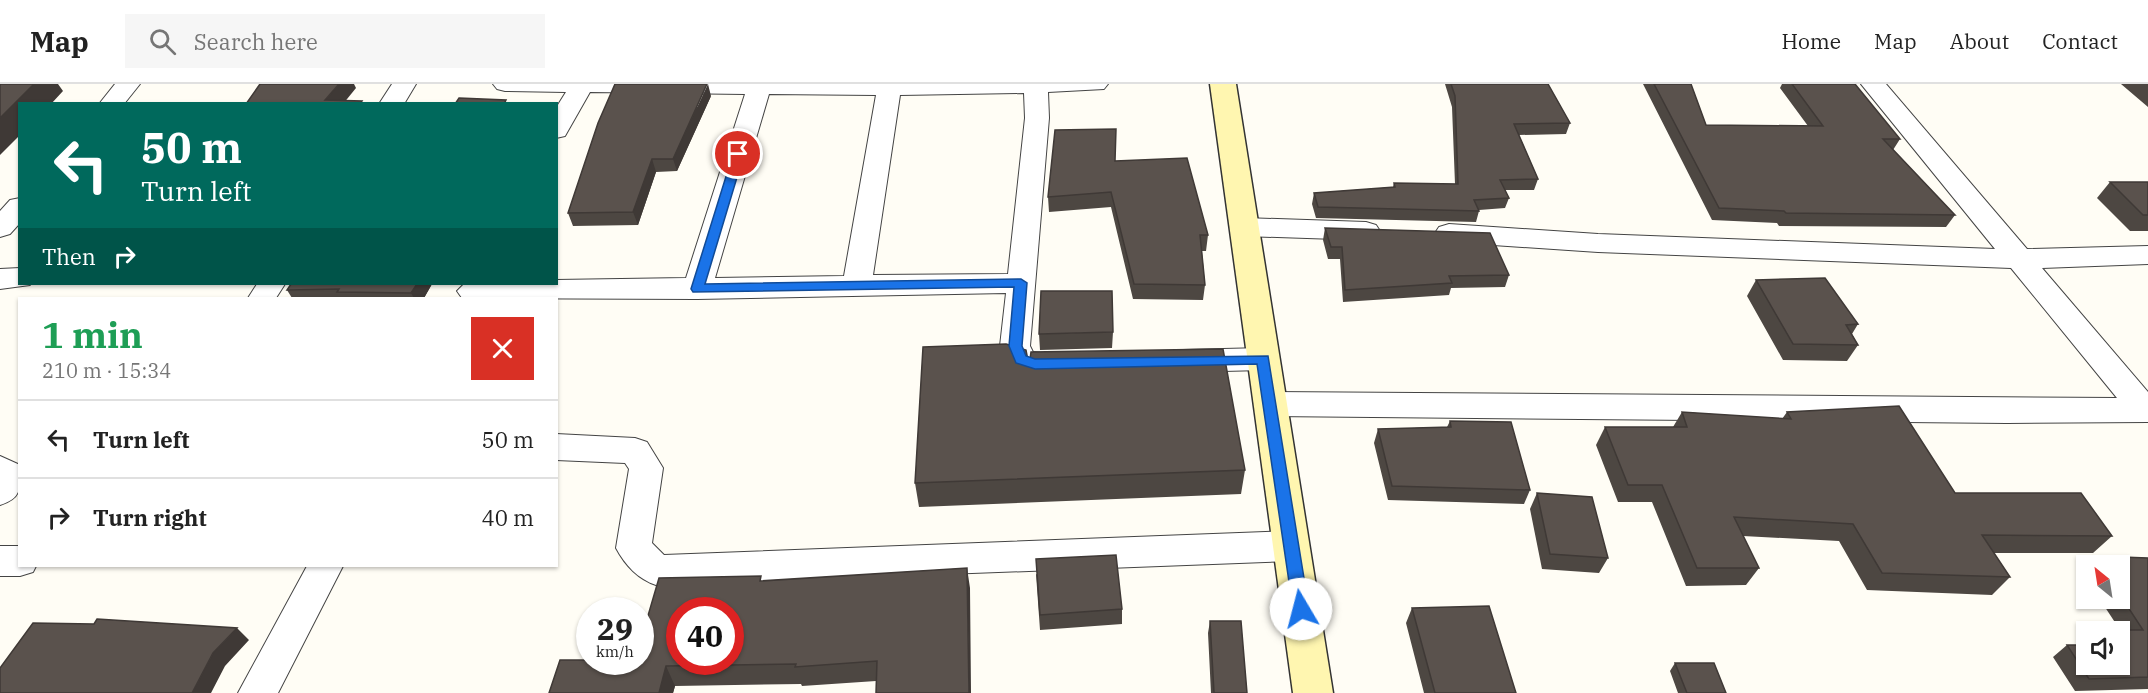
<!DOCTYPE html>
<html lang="en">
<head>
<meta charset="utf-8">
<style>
	body { margin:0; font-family:"IBM Plex Serif",serif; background:#f6f6f6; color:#222; height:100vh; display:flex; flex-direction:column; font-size:22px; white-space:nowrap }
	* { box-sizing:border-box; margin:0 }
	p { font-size:20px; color:#767676 }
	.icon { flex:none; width:33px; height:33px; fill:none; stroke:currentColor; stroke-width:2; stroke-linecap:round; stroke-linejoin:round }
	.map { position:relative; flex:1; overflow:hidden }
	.panel { position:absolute; left:18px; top:213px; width:540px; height:270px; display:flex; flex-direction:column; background:#fff; border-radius:0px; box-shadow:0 2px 4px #0004 }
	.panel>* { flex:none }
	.guide { position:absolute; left:18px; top:18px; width:540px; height:183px; border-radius:0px; box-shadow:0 2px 4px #0004; background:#00695c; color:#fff; overflow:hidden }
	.needle { width:39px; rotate:330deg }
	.fabs { position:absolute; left:2076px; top:471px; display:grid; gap:12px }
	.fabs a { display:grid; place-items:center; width:54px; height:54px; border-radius:0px; background:#fff; box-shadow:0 2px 4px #0004; font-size:30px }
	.speed { position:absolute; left:576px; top:513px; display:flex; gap:12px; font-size:30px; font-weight:700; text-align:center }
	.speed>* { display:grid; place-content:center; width:78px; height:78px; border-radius:50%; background:#fff; box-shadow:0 2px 4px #0004; line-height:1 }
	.speed small { font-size:15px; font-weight:400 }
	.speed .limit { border:9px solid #d22; background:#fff; color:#111 }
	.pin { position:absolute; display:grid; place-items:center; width:51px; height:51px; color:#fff; margin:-26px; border:3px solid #fff; border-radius:50%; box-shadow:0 2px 6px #0007 }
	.me { position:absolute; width:66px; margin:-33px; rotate:352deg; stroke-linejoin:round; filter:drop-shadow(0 0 4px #0008) }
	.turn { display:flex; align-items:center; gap:21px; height:126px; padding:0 24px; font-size:27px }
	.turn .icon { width:78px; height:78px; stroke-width:2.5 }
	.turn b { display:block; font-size:42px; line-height:51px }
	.then { display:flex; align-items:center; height:57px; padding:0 24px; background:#0003; gap:12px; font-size:22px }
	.round { display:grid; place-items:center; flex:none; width:63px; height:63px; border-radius:0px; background:#f6f6f6 }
	.overview { display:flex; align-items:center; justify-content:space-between; height:102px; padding:0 24px }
	h1 { font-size:36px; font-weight:800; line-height:45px; color:#1e9e55 }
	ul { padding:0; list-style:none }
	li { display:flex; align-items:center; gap:18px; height:78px; padding:0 24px; border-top:2px solid #e0e0e0 }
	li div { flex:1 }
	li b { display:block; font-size:22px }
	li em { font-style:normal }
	header { display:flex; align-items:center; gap:36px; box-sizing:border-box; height:84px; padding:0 30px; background:#fff; border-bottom:2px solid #e0e0e0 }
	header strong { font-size:28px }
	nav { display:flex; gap:33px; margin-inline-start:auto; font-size:21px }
	.search { width:420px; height:54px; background:#f6f6f6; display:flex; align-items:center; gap:15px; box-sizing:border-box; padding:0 21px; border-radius:0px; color:#767676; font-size:22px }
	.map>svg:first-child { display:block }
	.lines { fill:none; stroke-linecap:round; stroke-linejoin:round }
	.street-casing { stroke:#444; stroke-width:2 }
	.secondary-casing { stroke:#333; stroke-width:3 }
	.street { fill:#fff; fill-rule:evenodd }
	.secondary { fill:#fff6b0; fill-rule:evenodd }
	.wall { fill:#4d4742 }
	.shaded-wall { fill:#3f3936 }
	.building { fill:#5a524d; stroke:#3f3936; stroke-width:1.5; fill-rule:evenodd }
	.route { fill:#1a73e8; stroke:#114b97; stroke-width:1.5 }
</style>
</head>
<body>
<header>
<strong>Map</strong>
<div class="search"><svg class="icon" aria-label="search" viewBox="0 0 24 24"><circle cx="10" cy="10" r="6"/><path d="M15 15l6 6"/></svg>Search here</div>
<nav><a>Home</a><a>Map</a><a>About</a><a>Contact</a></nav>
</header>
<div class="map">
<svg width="2148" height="609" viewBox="0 0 2148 609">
	<rect width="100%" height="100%" fill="#fffdf5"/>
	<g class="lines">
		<defs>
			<path id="street" d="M115 0H140L124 20H99Z
				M392 0H416L404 20H379Z
				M493 0H1108L1104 5 1048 8 1049 34 1030 262 1033 268 1061 272 1065 280 1061 288C1042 293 1028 289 1010 284L1000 262 1006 209 697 215 462 214 457 207 464 200H556V196L686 194 745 10 590 8 565 52 556 54V24L566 8 505 7 497 5ZM1024 9 1025 34 1008 190 873 191 900 11ZM769 10 876 11 844 192 715 194Z
				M1861 0H1886L2027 165 2148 162V180L2042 184 2148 308V338L2007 339 1271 332 1260 328 1255 320 1260 312 1271 308 2117 314 2011 184 1598 168 1449 158 1439 155 1435 149 1439 143 1449 140 1598 150 1995 165Z
				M20 114V139L10 150 0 153V127L10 116Z
				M1244 134 1366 138 1376 141 1380 147 1376 153 1366 156 1244 152 1234 149 1230 143 1234 137Z
				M20 184V200L30 201 0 205V185Z
				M257 200H285L276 214H248Z
				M1263 264 1274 267 1278 275 1274 283 1263 286 1183 288 1172 285 1168 277 1172 269 1183 266Z
				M556 350 635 354 647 358 663 384 652 459 664 471 1291 447 1304 452 1309 462 1304 472 1291 477 656 501C638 495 625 481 616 464L629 385 625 379 556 376Z
				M0 372 20 381C20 403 23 414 0 421Z
				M0 462H20V482H36L33 488 20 492H0Z
				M307 482H343L278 609H238Z"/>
			<path id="secondary" d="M1210 0H1236L1333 609H1293Z"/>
		</defs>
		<!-- street casing -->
		<use href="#street" class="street-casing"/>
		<!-- secondary casing -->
		<use href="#secondary" class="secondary-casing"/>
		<!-- street -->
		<use href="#street" class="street"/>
		<!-- secondary -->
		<use href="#secondary" class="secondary"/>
	</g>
	<!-- wall -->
	<path class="wall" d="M1445 0H1548L1570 39 1566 50 1519 51 1538 95 1534 106H1505L1509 114 1505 124 1479 126V127L1476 138 1316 134 1312 120 1314 109 1393 103 1394 99 1455 100 1452 23Z
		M1643 0H1691L1706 41 1808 42 1780 4 1782 0H1792L1900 55 1893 66 1955 131 1946 143 1779 142 1777 139 1712 136Z
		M2121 0H2148V23Z
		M711 12 677 87 656 88 638 141 573 142 568 129Z
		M1115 77 1208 151 1206 167H1202L1205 201 1203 216 1133 215 1111 123 1049 128 1048 113Z
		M2110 98H2148V147H2130L2097 114Z
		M1325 144 1509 191 1505 203 1451 204 1449 211 1343 218 1340 175H1328L1323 156Z
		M1756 196 1858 240 1852 250 1858 261 1847 277 1783 276 1747 212Z
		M432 200 424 214H292L287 206Z
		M1113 248 1112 264 1040 266 1039 250Z
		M1029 282 1245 386 1241 410 919 423 915 399Z
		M1682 328 1782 335 1787 328 1955 409 2112 452 2093 469H1994L2010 493 1992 511 1867 506 1839 457 1743 452 1759 484 1746 501 1686 502 1652 418H1618L1596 361 1605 343H1673Z
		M1450 337 1530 406 1524 420 1388 416 1374 359 1378 345 1447 343Z
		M1537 409 1608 474 1599 489 1542 485 1530 425Z
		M2094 472 2148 474V605L2075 607 2053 573 2067 561 2120 580V548H2116L2120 546 2099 514H2120V482H2086V495L2080 485Z
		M1036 490 1122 525V540L1040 546Z
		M763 497 970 504 876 597 802 602 801 600 675 602 673 609H549L640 578Z
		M1412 524 1516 609H1424L1406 539Z
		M1210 537 1247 609H1211L1208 549Z
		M1675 579 1726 609H1678L1670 587Z"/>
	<!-- shaded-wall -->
	<path class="shaded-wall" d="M34 0H58L63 7 51 20H20V51L0 71V34Z
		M339 0H354L356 4 343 20 325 16Z
		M708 0 711 12 677 87 673 75Z
		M652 75 656 88 638 141 633 128Z
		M417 200H432L424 214H414L411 209Z
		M967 484 970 504 971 609H969Z
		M237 544 249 556 225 582 211 609H192L213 569Z
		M666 582 675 602 673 609H659Z"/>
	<!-- building -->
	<path class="building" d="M0 0H34L0 34Z
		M260 0H339L325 16 362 17 360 20H246Z
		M615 0H707L673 75H652L633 128 568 129 598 39Z
		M1451 0H1548L1570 39 1514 40 1538 95 1500 96 1509 114 1474 116 1479 127 1318 123 1314 109 1395 103 1394 99 1458 100 1455 12Z
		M1654 0H1691L1706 41 1823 42 1792 0H1855L1900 55H1883L1955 131 1786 129 1784 127 1719 124Z
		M459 14 506 16 504 20H455Z
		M1116 45 1115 77 1187 74 1208 151H1200L1205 201 1134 200 1111 108 1048 113 1055 46Z
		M2110 98H2148V131H2143Z
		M1325 144 1490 149 1509 191 1449 192 1452 199 1345 206 1342 163H1331Z
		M1825 194 1858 240 1846 241 1858 261 1793 260 1756 196Z
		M291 200H417L411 209 337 208 339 205 287 206Z
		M1041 207H1112L1113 248 1039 250Z
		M1006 260 1026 266 1029 282 1031 268 1223 265 1245 386 915 399 923 263Z
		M1899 322 1955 409H2081L2112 452 1982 451 2010 493 1882 489 1853 440 1734 433 1759 484H1697L1662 401H1628L1605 343H1687L1682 328 1791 335 1787 328Z
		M1450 337 1511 338 1530 406 1392 402 1378 345 1451 343Z
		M1537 409 1592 413 1608 474 1550 470Z
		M1116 471 1122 525 1040 531 1036 475Z
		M2094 472 2148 474V593L2089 595 2067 561H2086V580H2120V559H2127L2120 548 2118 546H2143L2120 511V482H2100Z
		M967 484 969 609H876L877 577 795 583 796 580 666 582 659 609H549L560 576H590V578H640V559L659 494 761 492 760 497ZM680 526H730V578H680Z
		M1489 522 1516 609H1435L1412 524Z
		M97 535 237 544 213 569 192 609H0V584L33 539 94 540Z
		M1210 537H1241L1247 609H1214Z
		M1675 579H1714L1726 609H1687Z"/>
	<!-- route -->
	<path class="route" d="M738 66 744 70 705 200 1021 195 1027 199 1022 262 1026 272 1035 275 1268 272 1309 525 1306 530 1301 532 1295 530 1293 525 1257 280 1035 285 1016 279 1009 262 1014 203 693 208 691 205 733 70Z"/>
</svg>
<div class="fabs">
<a><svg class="needle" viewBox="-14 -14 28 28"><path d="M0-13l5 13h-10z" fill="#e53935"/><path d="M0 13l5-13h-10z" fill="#767676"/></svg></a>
<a><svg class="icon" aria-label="sound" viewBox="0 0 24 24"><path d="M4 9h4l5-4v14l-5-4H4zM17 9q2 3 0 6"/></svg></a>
</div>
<div class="speed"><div>29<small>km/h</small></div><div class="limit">40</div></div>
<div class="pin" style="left:738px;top:70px;background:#d93025"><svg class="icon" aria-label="arrive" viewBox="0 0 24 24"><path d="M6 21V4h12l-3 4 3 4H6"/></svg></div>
<svg class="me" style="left:1301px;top:525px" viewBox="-20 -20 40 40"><circle r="19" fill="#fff"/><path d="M0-13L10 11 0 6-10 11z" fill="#1a73e8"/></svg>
<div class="guide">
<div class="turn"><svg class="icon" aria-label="left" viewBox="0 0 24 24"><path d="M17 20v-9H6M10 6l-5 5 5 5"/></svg><div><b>50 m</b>Turn left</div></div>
<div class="then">Then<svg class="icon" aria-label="right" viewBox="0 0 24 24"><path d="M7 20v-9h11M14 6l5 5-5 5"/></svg></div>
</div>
<section class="panel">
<div class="overview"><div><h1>1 min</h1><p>210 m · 15:34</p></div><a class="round" style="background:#d93025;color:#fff"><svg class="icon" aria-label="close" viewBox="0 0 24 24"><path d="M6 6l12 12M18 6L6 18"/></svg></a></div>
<ul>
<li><svg class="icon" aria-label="left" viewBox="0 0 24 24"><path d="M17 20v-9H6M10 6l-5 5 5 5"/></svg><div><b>Turn left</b></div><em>50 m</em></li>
<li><svg class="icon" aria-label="right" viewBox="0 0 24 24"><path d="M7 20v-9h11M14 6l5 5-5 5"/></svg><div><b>Turn right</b></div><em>40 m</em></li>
</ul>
</section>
</div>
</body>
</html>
